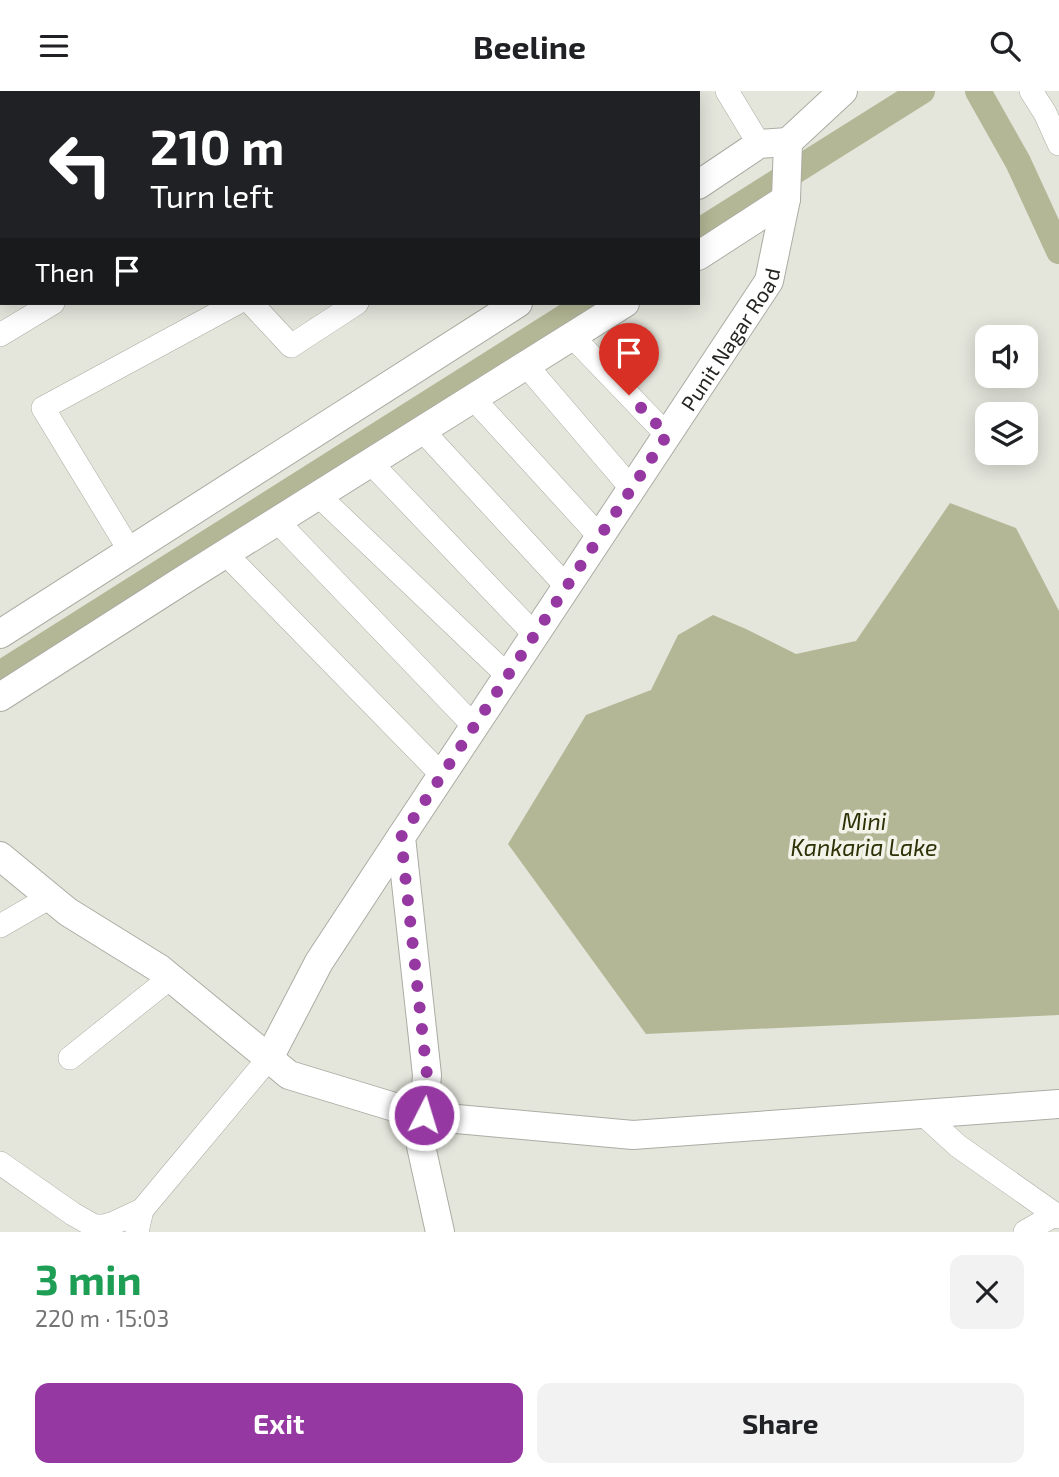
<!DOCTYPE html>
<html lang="en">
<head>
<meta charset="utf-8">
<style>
	body { margin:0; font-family:"Exo 2",sans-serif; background:#f2f2f2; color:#202124; height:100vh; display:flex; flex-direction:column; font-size:26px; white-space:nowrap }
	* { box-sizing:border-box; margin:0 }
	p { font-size:23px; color:#757577 }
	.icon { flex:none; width:38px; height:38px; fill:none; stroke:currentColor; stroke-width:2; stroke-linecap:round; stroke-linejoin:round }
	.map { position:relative; height:1141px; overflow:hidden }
	.drawer { display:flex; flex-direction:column; background:#fff; flex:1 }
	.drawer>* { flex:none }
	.hud { position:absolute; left:0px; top:0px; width:700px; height:214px; box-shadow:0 4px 18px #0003; background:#202124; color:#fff; overflow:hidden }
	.buttons { position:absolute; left:975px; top:234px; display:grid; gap:14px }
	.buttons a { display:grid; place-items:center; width:63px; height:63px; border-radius:14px; background:#fff; box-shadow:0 4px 18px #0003; font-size:35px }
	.pin { position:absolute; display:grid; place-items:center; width:60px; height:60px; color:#fff; margin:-72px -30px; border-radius:50% 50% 50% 0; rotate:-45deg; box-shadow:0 0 7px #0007 }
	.pin .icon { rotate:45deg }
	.me { position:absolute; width:77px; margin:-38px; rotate:5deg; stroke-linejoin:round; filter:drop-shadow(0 0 5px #0008) }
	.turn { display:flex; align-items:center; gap:24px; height:147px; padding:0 35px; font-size:32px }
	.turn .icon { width:91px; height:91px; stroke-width:2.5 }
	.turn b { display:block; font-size:49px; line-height:60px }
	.then { display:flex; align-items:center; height:66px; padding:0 35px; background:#0003; gap:14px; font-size:26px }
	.round { display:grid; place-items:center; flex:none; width:74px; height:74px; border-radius:14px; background:#f2f2f2 }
	.overview { display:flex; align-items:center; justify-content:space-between; height:119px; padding:0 35px }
	h1 { font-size:42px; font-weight:700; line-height:52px; color:#1e9e55 }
	.button { display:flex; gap:14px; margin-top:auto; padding:14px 35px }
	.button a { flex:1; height:80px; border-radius:14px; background:#9638a2; color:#fff; font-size:28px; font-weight:700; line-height:80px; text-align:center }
	.button a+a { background:#f2f2f2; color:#202124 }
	header { display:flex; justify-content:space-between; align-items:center; height:91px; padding:0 35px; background:#fff; font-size:32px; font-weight:700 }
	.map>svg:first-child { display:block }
	.water { fill:#b3b795 }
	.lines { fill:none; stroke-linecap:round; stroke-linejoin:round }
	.canal { stroke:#b3b795; stroke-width:26 }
	.minor-casing { stroke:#abaca3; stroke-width:24 }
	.tertiary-casing { stroke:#abaca3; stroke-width:30 }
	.minor { stroke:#fff; stroke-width:23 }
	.tertiary { stroke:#fff; stroke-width:28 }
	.route { stroke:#9638a2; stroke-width:12; stroke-dasharray:0 21.6 }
	.labels { text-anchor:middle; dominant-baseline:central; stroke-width:7; stroke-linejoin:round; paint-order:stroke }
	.street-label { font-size:21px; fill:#252522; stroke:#f2f3e9 }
	.water-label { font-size:23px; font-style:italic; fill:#2e3105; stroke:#f2f3e9 }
</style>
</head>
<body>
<header><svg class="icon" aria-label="menu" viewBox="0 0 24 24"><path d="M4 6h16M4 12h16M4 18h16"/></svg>Beeline<svg class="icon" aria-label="search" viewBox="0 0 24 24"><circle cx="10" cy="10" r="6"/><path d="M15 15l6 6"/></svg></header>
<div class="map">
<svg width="1059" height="1141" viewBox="0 0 1059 1141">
	<rect width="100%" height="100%" fill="#e4e6dc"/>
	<!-- water -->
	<path class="water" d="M950 412 1016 437 1059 520V924L646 943 508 753 586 624 651 599 678 544 713 524 746 538 796 563 856 550Z"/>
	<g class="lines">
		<!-- canal -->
		<path class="canal" d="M978 0 1018 71 1059 160
			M698 141 922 0
			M0 583 587 212"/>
		<defs>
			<path id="minor" d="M258 0 259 2
				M554 0 555 2
				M727 0 759 53
				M1031 0 1045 22 1059 53
				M220 2 223 0
				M0 137 2 136
				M251 212 291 255 357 212
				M0 244 53 212
				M572 245 667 344
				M526 274 632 398
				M473 307 600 446
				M422 339 567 496
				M370 371 535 544
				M318 404 508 585
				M277 430 474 635
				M130 460 43 317 237 212
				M225 462 442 684
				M0 835 50 806
				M70 967 170 887
				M923 1023 958 1055 1059 1126
				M0 1072 73 1123 94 1135H104L114 1132 142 1119
				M137 1141 142 1119 269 967
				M1025 1141 1056 1123"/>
			<g id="tertiary">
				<path d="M698 94 759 53 788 51"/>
				<path d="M698 165 786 108"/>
				<path d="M0 543 518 212"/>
				<path d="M0 606 180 491 625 212"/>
				<path d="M0 765 68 821 160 878 289 984 424 1025 633 1044 1059 1013"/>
				<path d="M269 967 319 871 401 746"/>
				<path id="s1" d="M440 1141 421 1055 427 984 401 746 769 190 786 108 788 51 843 0"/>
			</g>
		</defs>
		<!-- minor casing -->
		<use href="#minor" class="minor-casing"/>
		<!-- tertiary casing -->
		<use href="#tertiary" class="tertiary-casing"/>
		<!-- minor -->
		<use href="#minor" class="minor"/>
		<!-- tertiary -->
		<use href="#tertiary" class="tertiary"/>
	</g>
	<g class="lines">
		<!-- route -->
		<path class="route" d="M424 1024 427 984 401 746 667 344 629 304"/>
	</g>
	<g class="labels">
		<!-- street labels -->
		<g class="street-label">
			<text stroke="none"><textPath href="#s1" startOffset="996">Punit Nagar Road</textPath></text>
		</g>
		<!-- water labels -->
		<g class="water-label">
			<text x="864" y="730">Mini<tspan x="864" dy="26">Kankaria Lake</tspan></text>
		</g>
	</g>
</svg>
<div class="buttons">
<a><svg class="icon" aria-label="sound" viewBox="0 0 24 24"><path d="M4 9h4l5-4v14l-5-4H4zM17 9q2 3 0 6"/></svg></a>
<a><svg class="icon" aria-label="layers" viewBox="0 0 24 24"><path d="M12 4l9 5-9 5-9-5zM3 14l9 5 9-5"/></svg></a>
</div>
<div class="pin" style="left:629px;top:304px;background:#d93025"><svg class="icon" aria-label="arrive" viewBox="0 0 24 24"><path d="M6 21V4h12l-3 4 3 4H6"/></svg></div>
<svg class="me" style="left:424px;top:1024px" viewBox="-20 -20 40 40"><circle r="17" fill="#9638a2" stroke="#fff" stroke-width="3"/><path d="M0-11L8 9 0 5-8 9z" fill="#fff"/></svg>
<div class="hud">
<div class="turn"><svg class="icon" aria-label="left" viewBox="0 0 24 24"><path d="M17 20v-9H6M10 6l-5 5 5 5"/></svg><div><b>210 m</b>Turn left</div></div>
<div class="then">Then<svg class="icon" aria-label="arrive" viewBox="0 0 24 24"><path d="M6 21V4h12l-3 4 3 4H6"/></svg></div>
</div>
</div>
<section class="drawer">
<div class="overview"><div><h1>3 min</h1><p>220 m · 15:03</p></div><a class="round"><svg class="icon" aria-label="close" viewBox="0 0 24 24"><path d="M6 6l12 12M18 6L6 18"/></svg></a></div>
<div class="button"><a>Exit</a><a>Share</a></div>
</section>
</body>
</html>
